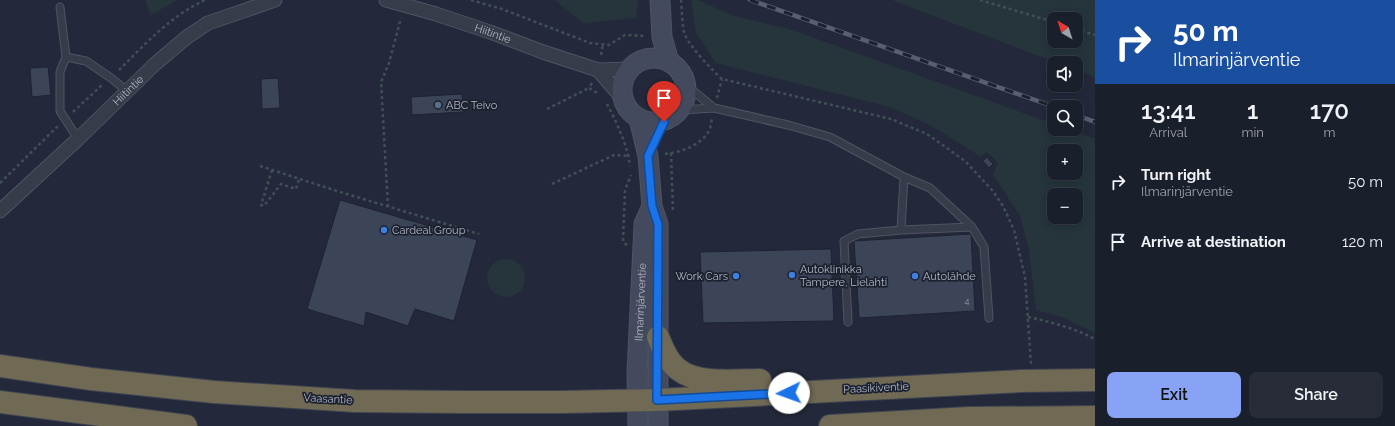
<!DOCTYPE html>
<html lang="en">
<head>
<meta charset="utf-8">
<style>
	body { margin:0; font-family:Raleway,sans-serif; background:#272c38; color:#f1f3f6; height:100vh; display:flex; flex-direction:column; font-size:15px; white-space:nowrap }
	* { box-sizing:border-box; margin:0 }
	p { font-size:13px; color:#9fa2a9 }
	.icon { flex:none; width:22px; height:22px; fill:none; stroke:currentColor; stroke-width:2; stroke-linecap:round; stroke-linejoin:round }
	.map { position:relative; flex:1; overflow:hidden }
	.drawer { display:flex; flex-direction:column; background:#1a1f2c; width:300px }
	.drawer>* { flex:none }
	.banner { background:#1a4fa0; color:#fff; overflow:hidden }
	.needle { width:26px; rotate:321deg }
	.fabs { position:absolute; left:1047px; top:12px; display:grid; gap:8px }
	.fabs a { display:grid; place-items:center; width:36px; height:36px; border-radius:8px; background:#1a1f2c; box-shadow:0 2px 10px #0003,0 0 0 1px #383d48; font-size:20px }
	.pin { position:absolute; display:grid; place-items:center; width:34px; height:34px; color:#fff; margin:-41px -17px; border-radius:50% 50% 50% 0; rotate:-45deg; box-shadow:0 0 4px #0007 }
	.pin .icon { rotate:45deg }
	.me { position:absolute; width:44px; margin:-22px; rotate:267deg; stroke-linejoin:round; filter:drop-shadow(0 0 3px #0008) }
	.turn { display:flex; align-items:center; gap:14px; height:84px; padding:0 12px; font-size:18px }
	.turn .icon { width:52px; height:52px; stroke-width:2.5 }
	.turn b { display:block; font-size:28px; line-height:34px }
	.eta { display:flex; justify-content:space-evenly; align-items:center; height:68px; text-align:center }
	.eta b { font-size:24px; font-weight:600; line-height:28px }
	.cta { display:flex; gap:8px; margin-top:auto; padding:8px 12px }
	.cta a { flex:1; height:46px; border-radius:8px; background:#88a3f5; color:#111; font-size:16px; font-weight:600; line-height:46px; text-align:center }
	.cta a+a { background:#272c38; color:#f1f3f6 }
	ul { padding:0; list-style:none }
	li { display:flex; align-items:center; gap:12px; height:60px; padding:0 12px }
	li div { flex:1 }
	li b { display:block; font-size:15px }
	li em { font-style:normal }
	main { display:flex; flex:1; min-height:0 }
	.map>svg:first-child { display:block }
	.green { fill:#25353b; fill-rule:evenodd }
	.building { fill:#3c4457; stroke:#1e2331 }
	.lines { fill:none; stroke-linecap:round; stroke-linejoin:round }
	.lane-casing { stroke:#4f5462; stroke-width:9 }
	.street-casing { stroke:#4f5462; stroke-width:15 }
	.secondary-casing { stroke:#4f5462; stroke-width:21 }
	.highway-casing { stroke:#3f4452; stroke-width:24 }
	.path { stroke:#3f5155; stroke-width:2.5; stroke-dasharray:3 3; stroke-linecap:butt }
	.lane { stroke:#363c4a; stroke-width:7 }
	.street { stroke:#363c4a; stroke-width:13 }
	.secondary { stroke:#444a5d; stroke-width:19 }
	.highway { stroke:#706954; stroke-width:22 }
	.rail-casing { stroke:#585f71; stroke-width:4.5 }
	.rail { stroke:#1c212f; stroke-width:3; stroke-dasharray:9; stroke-linecap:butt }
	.route-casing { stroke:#114b97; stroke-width:10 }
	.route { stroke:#1a73e8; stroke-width:7 }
	.service-dot { fill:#5c6f8a; stroke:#1c212f; stroke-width:1.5 }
	.shop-dot { fill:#3f7fe0; stroke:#1c212f; stroke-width:1.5 }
	.labels { text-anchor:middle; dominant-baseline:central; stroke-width:3.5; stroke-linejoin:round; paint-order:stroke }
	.number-label { font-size:9px; fill:#949aaa }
	.street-label { font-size:11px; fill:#b2b7c6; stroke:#1c212f }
	.poi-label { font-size:11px; fill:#b2b7c6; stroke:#1c212f; text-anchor:start }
</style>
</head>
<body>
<main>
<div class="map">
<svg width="1095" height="426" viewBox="0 0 1095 426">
	<rect width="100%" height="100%" fill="#23293a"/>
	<!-- green -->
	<path class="green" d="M145 0H177L151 15Z
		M553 0H638L636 18 583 23 555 0Z
		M691 0H698L734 16 789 29 1054 124V129H1069L1095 139V333L1062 317 1036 310 1029 250 1020 216 993 174 998 163 987 152 979 157 975 153 930 125 890 107 716 63 696 33ZM1054 151H1076V173H1054ZM1054 195H1076V217H1054Z
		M892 0H1095V78L1076 70V63H1057ZM1054 19H1076V41H1054Z
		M487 278a19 19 0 1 1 38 0a19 19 0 1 1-38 0Z"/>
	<!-- building -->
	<path class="building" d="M48 67 51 95 32 97 30 68Z
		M278 78 280 108 262 109 261 79Z
		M462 94 463 112 412 115 411 97Z
		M987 157 993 164 989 168 983 161Z
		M340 200 477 240 454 321 415 309 408 326 366 312 364 326 307 309Z
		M971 234 975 311 859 318 854 241Z
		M831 249 834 321 703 323 700 252Z"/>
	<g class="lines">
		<defs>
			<path id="lane" d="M60 7 66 57 86 61 111 78 127 91
				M66 57 60 72V111L78 139
				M686 85 714 108
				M680 110 714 108 788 125 830 137 904 177 930 188 972 227 984 247 989 318
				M901 230 972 227
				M848 322 844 241 858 234 901 230 904 177"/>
			<g id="street">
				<path id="s1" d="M386 0 436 14 490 32 543 52 598 70 630 69"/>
				<path d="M598 70 623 99"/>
				<path id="s2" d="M0 211 78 139 155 64 187 37 208 23 275 0"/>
			</g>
			<g id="secondary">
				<path d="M660 0 662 37 669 62"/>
				<circle cx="654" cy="90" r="32"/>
				<path d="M639 119 648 156 652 206 658 224V426"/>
				<path id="s3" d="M638 426 637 373 644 224 652 206"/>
			</g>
			<path id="highway" d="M658 337C663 349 668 362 679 370 698 385 737 380 760 380
				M0 366 91 379 214 392 355 401 461 402H563L657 400 1021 381 1095 380
				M0 402 186 426
				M830 426 969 418 1095 417"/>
		</defs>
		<!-- lane casing -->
		<use href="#lane" class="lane-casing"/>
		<!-- street casing -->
		<use href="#street" class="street-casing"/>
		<!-- secondary casing -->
		<use href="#secondary" class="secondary-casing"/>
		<!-- highway casing -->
		<use href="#highway" class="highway-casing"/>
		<!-- path -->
		<path class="path" d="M471 0 502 9 590 43 609 45 625 35 645 36
			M681 0C682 9 682 27 685 35 690 47 712 70 722 79L891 119 927 134 965 161 992 190 1003 206 1014 230 1025 277 1031 364
			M980 0 1054 22
			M1076 29 1095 35
			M601 55 603 44
			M119 70C145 44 172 15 205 0
			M592 83 589 88 597 93
			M717 98 722 79
			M607 104C617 123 627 144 630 166
			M547 109 589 88
			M73 112 102 85
			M671 153 673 211
			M665 154C681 152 700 146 709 131 711 127 711 122 712 118
			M260 166 337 191 479 234
			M272 170 261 205 264 206 281 184 296 189 299 179
			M0 183 58 126
			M552 184 614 155 630 156
			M388 207 381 82 389 63 401 18
			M627 245 623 242 625 190 631 175
			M1028 317C1051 322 1074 328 1095 339"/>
		<!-- lane -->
		<use href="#lane" class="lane"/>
		<!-- street -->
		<use href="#street" class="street"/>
		<!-- secondary -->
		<use href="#secondary" class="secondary"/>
		<!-- highway -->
		<use href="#highway" class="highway"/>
		<defs>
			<path id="rail" d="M750 0 1055 107
				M1076 115 1095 122"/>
		</defs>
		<!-- rail casing -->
		<use href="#rail" class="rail-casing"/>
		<!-- rail -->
		<use href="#rail" class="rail"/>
	</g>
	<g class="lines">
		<defs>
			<path id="route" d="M664 122 648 156 652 206 658 224 657 400 789 393"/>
		</defs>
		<!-- route casing -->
		<use href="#route" class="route-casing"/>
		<!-- route -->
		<use href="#route" class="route"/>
	</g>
	<!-- markers -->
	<circle class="service-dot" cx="438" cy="105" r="4"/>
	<g class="shop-dot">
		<circle cx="384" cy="230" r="4"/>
		<circle cx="792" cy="275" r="4"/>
		<circle cx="736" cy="276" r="4"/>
		<circle cx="915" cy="276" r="4"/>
	</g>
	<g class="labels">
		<!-- number labels -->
		<g class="number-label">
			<text x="967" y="301">4</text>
		</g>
		<!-- street labels -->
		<g class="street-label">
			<text stroke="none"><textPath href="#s1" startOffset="112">Hiitintie</textPath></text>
			<text stroke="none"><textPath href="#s2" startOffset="176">Hiitintie</textPath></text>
			<text stroke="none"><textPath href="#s3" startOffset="124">Ilmarinjärventie</textPath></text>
			<text transform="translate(876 388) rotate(-3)">Paasikiventie</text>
			<text transform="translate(328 399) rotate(3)">Vaasantie</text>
		</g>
		<!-- poi labels -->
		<g class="poi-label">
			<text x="446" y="105">ABC Teivo</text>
			<text x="392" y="230">Cardeal Group</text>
			<text x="800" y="269">Autoklinikka<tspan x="800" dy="13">Tampere, Lielahti</tspan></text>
			<text x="728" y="276" text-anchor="end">Work Cars</text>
			<text x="923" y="276">Autolähde</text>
		</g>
	</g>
</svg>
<div class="fabs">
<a><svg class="needle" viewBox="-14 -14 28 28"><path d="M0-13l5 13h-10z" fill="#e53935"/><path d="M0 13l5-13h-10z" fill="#9fa2a9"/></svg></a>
<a><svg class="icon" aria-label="sound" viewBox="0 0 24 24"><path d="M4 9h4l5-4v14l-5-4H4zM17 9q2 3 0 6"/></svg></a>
<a><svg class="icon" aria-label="search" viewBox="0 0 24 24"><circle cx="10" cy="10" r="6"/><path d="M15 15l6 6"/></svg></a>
<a>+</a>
<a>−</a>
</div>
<div class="pin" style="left:664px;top:122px;background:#d93025"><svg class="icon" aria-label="arrive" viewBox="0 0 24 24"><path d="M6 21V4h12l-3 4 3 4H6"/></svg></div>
<svg class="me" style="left:789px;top:393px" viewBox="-20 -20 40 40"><circle r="19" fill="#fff"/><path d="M0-13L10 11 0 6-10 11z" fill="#1a73e8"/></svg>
</div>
<section class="drawer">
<div class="banner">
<div class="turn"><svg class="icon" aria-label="right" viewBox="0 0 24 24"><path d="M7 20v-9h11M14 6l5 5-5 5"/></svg><div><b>50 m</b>Ilmarinjärventie</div></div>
</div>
<div class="eta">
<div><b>13:41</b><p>Arrival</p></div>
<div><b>1</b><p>min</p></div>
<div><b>170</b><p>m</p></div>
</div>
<ul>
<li><svg class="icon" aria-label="right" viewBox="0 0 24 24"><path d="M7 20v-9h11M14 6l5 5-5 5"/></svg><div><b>Turn right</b><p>Ilmarinjärventie</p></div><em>50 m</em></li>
<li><svg class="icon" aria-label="arrive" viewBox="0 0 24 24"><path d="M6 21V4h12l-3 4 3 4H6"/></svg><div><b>Arrive at destination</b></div><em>120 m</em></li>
</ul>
<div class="cta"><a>Exit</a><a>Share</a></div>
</section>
</main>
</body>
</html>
